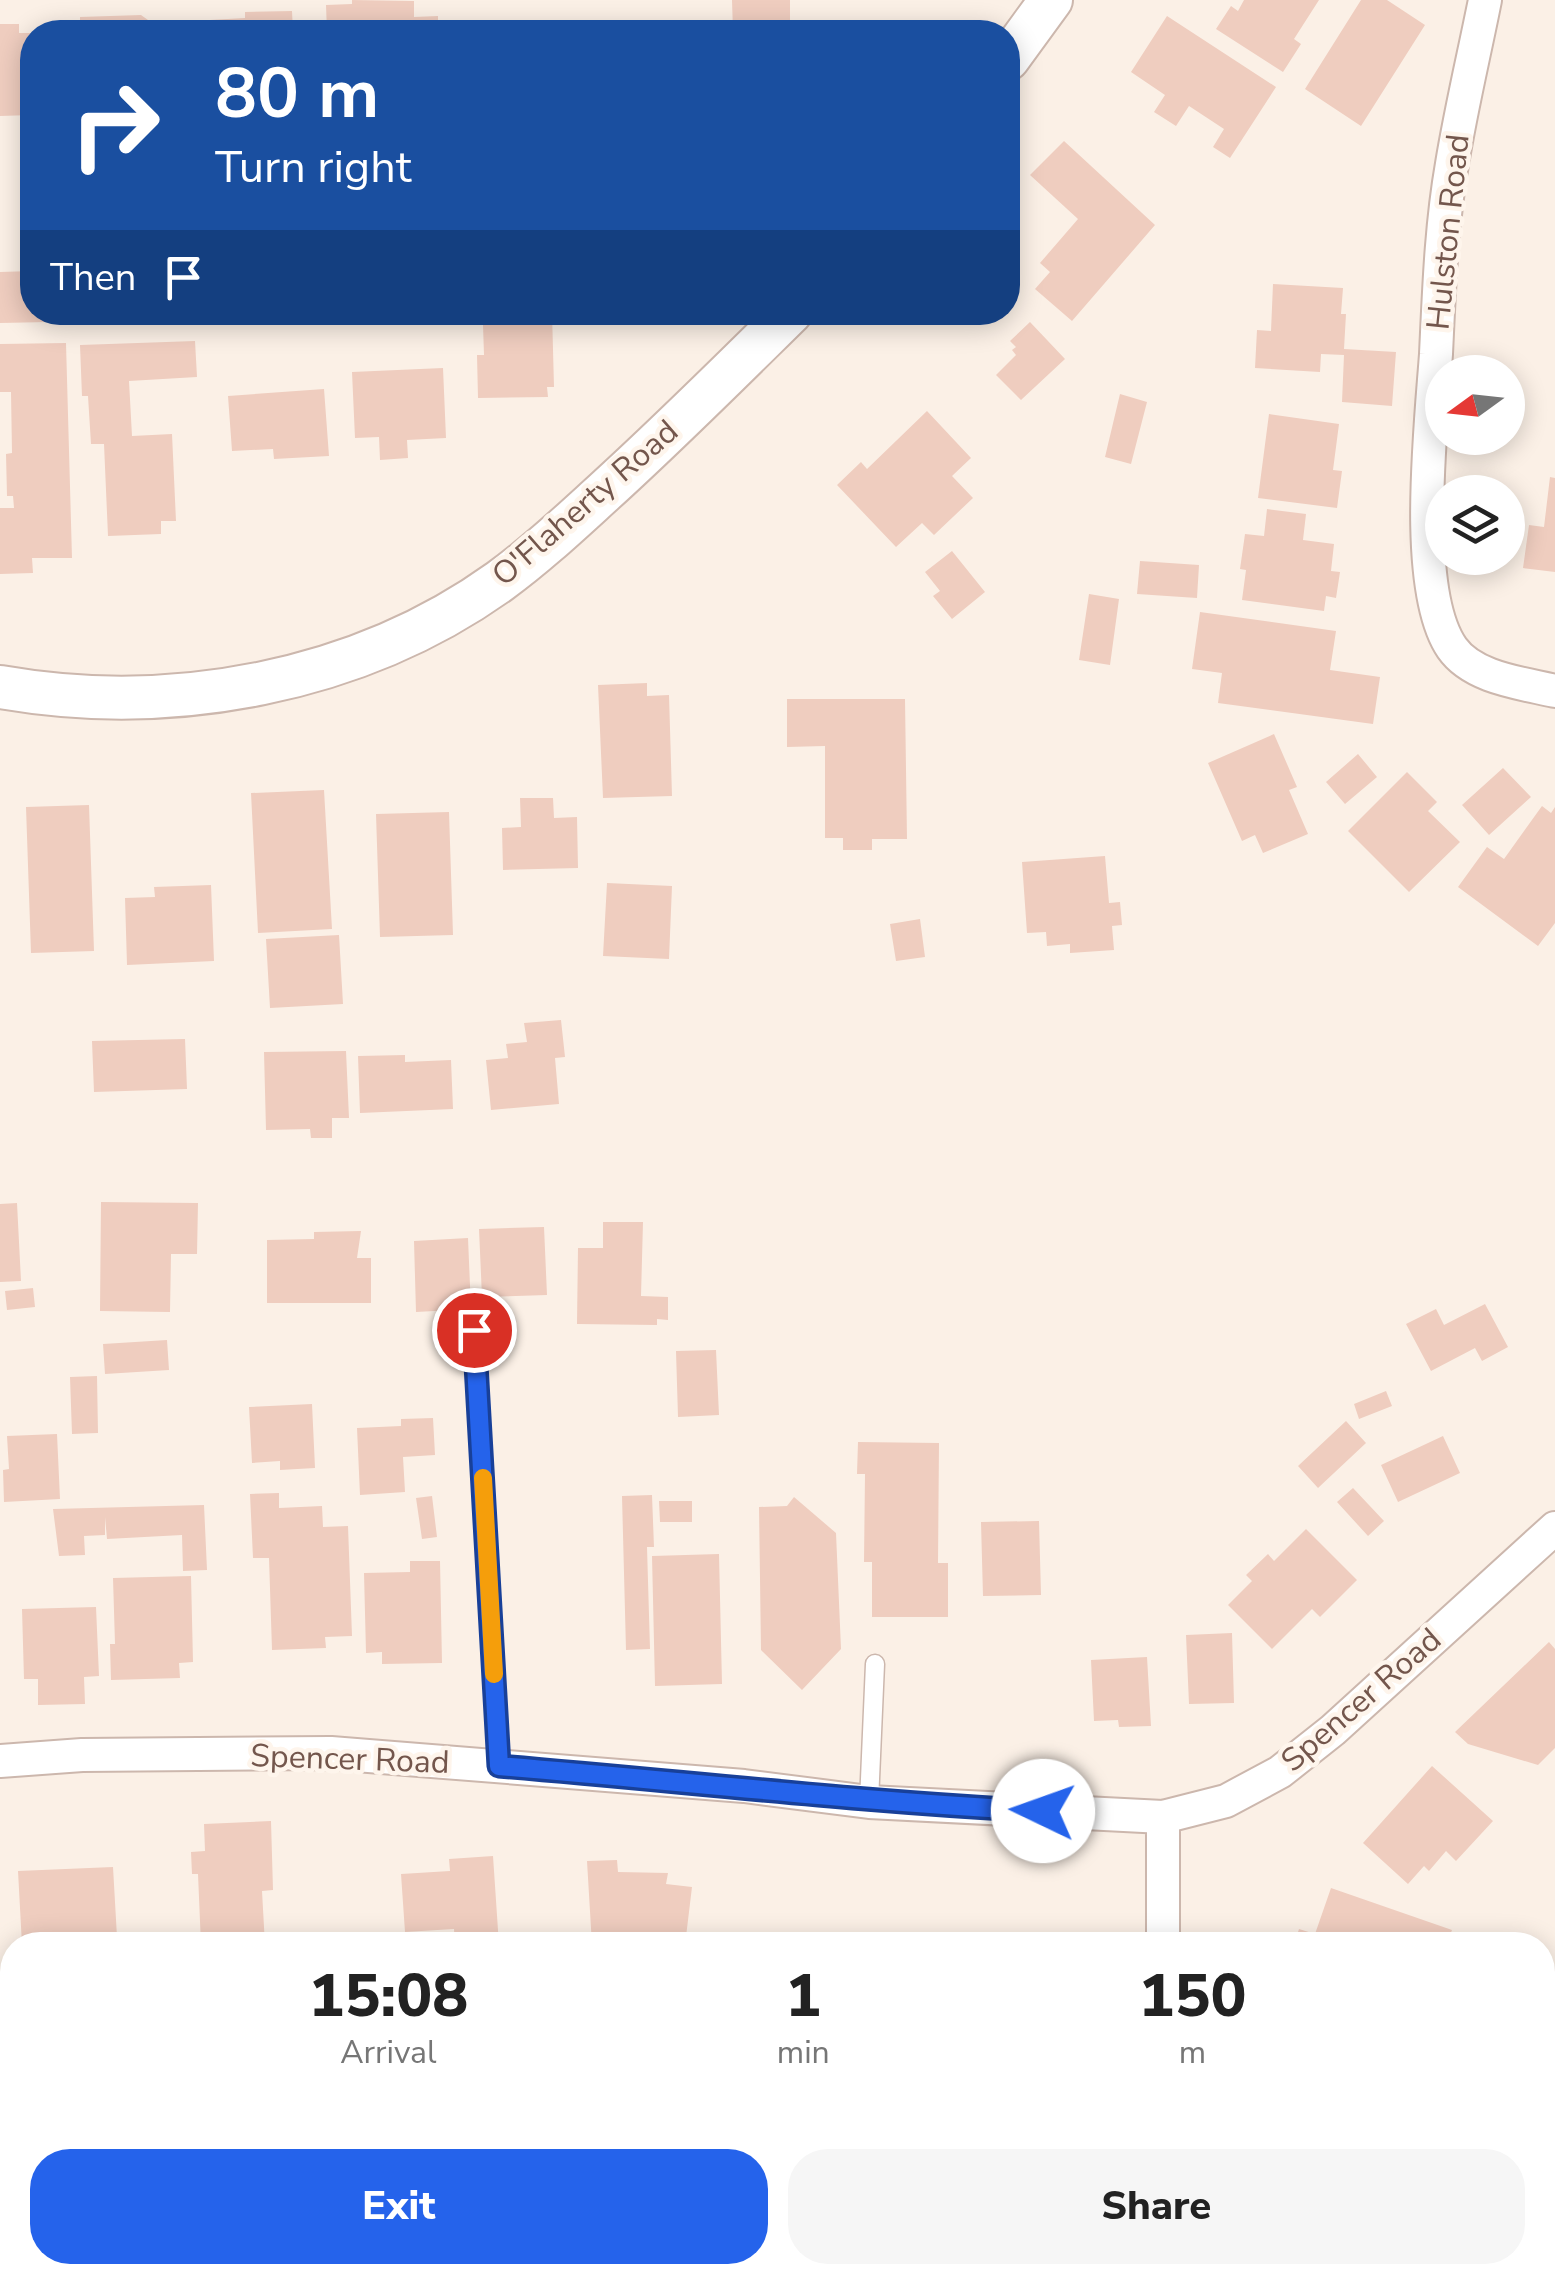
<!DOCTYPE html>
<html lang="en">
<head>
<meta charset="utf-8">
<style>
	body { margin:0; font-family:"Nunito Sans",sans-serif; background:#f6f6f6; color:#222; height:100vh; display:flex; flex-direction:column; font-size:38px; white-space:nowrap }
	* { box-sizing:border-box; margin:0 }
	p { font-size:32px; color:#767676 }
	.icon { flex:none; width:55px; height:55px; fill:none; stroke:currentColor; stroke-width:2; stroke-linecap:round; stroke-linejoin:round }
	.map { position:relative; flex:1; overflow:hidden }
	.panel { position:absolute; left:0px; top:1932px; width:1555px; height:352px; display:flex; flex-direction:column; background:#fff; border-radius:40px 40px 0 0; box-shadow:0 5px 25px #0003 }
	.panel>* { flex:none }
	.hud { position:absolute; left:20px; top:20px; width:1000px; height:305px; border-radius:40px; box-shadow:0 5px 25px #0003; background:#1a4fa0; color:#fff; overflow:hidden }
	.needle { width:65px; rotate:255deg }
	.controls { position:absolute; left:1425px; top:355px; display:grid; gap:20px }
	.controls a { display:grid; place-items:center; width:100px; height:100px; border-radius:50%; background:#fff; box-shadow:0 5px 25px #0003; font-size:50px }
	.pin { position:absolute; display:grid; place-items:center; width:85px; height:85px; color:#fff; margin:-42px; border:5px solid #fff; border-radius:50%; box-shadow:0 2px 10px #0007 }
	.me { position:absolute; width:110px; margin:-55px; rotate:273deg; stroke-linejoin:round; filter:drop-shadow(0 0 8px #0008) }
	.turn { display:flex; align-items:center; gap:35px; height:210px; padding:0 30px; font-size:45px }
	.turn .icon { width:130px; height:130px; stroke-width:2.5 }
	.turn b { display:block; font-size:70px; line-height:85px }
	.then { display:flex; align-items:center; height:95px; padding:0 30px; background:#0003; gap:20px; font-size:38px }
	.eta { display:flex; justify-content:space-evenly; align-items:center; height:170px; text-align:center }
	.eta b { font-size:60px; font-weight:800; line-height:70px }
	.button { display:flex; gap:20px; margin-top:auto; padding:20px 30px }
	.button a { flex:1; height:115px; border-radius:40px; background:#2563eb; color:#fff; font-size:40px; font-weight:800; line-height:115px; text-align:center }
	.button a+a { background:#f6f6f6; color:#222 }
	.map>svg:first-child { display:block }
	.building { fill:#efcdbf }
	.lines { fill:none; stroke-linecap:round; stroke-linejoin:round }
	.service-casing { stroke:#ccb7ad; stroke-width:21 }
	.minor-casing { stroke:#ccb7ad; stroke-width:36 }
	.tertiary-casing { stroke:#ccb7ad; stroke-width:46 }
	.service { stroke:#fff; stroke-width:18 }
	.minor { stroke:#fff; stroke-width:32 }
	.tertiary { stroke:#fff; stroke-width:42 }
	.route-casing { stroke:#184099; stroke-width:25 }
	.route { stroke:#2563eb; stroke-width:18 }
	.slow { stroke:#f59e0b; stroke-width:18 }
	.labels { text-anchor:middle; dominant-baseline:central; stroke-width:9; stroke-linejoin:round; paint-order:stroke }
	.street-label { font-size:32px; fill:#73564c; stroke:#fef5ec }
</style>
</head>
<body>
<div class="map">
<svg width="1555" height="2284" viewBox="0 0 1555 2284">
	<rect width="100%" height="100%" fill="#fbf0e6"/>
	<!-- building -->
	<path class="building" d="M352 0 414 1V17L438 16V32H327L326 5 352 4Z
		M732 0H790V32H733Z
		M1244 0H1319L1294 39 1301 44 1283 72 1216 29 1231 6 1238 11Z
		M1361 0H1387L1425 25 1361 126 1305 89Z
		M292 11 293 32H211L210 20 245 18V12Z
		M141 15 155 25V32H80V17Z
		M1167 16 1276 87 1230 158 1213 147 1224 129 1189 106 1176 126 1154 112 1165 95 1131 72Z
		M0 24H19V33H32V115L0 116Z
		M1064 141 1155 225 1072 321 1035 289 1050 272 1040 263 1078 219 1030 175Z
		M32 271V312H48V322L0 323V272Z
		M1273 284 1343 288 1341 314H1346L1344 349 1396 352 1392 406 1342 402 1344 355 1321 354 1320 372 1255 368 1257 330 1271 331Z
		M474 312H552L554 387H547L548 397 478 398 477 355H484L483 325H474Z
		M1030 322 1065 359 1021 400 996 375 1016 355 1012 350 1016 347 1010 341Z
		M195 341 197 377 129 381 132 436 172 434 176 521H161V534L108 536 104 444H91L88 396H82L80 345Z
		M66 343 72 558H32L33 573 0 574V508H14L13 496H7L6 454 12 453 11 392H0V344Z
		M443 368 446 438 407 440 408 458 380 460 379 437 355 438 352 372Z
		M324 389 329 456 274 459 273 449 232 451 228 396Z
		M1120 394 1147 402 1131 464 1105 457Z
		M927 411 971 458 952 476 973 498 934 535 922 523 896 547 837 485 861 462 867 469Z
		M1269 414 1339 424 1333 470 1342 471 1337 508 1258 498Z
		M1550 477 1555 478V572L1523 568 1529 525 1544 527Z
		M1267 509 1306 514 1303 540 1334 544 1331 571 1340 572 1336 598 1326 596 1324 611 1242 600 1246 570 1240 569 1245 534 1264 536Z
		M952 551 985 592 952 619 933 596 940 591 925 572Z
		M1140 561 1199 565 1197 598 1137 594Z
		M1089 594 1119 599 1110 665 1079 660Z
		M1200 612 1336 631 1330 670 1380 677 1373 724 1218 703 1222 673 1192 669Z
		M647 683V696L669 695 672 796 603 798 598 685Z
		M787 699H905L907 839H872V850H843V838H825V746L787 747Z
		M1274 734 1297 787 1289 790 1308 834 1263 853 1255 835 1242 841 1208 763Z
		M1358 754 1377 777 1345 804 1326 782Z
		M1503 768 1531 797 1489 835 1462 805Z
		M1407 772 1437 802 1428 811 1460 842 1409 892 1348 831Z
		M324 790 332 929 258 933 251 793Z
		M520 798H553L554 818 577 817 578 868 503 870 502 828 521 827Z
		M89 805 94 951 31 953 26 807Z
		M1542 806 1551 813 1555 807V923L1538 946 1458 887 1487 847 1504 859Z
		M449 812 453 935 380 937 376 814Z
		M1105 856 1109 903 1120 902 1122 925 1112 926 1114 950 1070 953V944L1047 946 1046 932 1027 933 1022 862Z
		M607 883 672 886 669 959 603 956Z
		M211 885 214 961 127 965 125 898 155 897 154 887Z
		M920 919 925 957 896 961 890 924Z
		M339 935 343 1004 270 1008 266 939Z
		M561 1020 565 1057 555 1058 559 1104 491 1110 486 1060 508 1058 506 1044 527 1042 524 1023Z
		M185 1039 187 1089 94 1092 92 1041Z
		M346 1051 349 1118H332V1138H311L310 1129 266 1130 264 1052Z
		M405 1055V1062L451 1060 453 1109 360 1113 358 1056Z
		M101 1202 198 1203 197 1254H171L170 1312 100 1311Z
		M17 1203 21 1281 0 1282V1204Z
		M603 1222H643L641 1296 668 1297V1320L657 1319V1325L577 1324 578 1248H603Z
		M544 1227 547 1295 482 1297 479 1229Z
		M361 1231 357 1258H371V1303H267V1240L314 1239V1232Z
		M468 1238 471 1309 416 1312 414 1241Z
		M33 1288 35 1307 7 1310 5 1291Z
		M1485 1304 1508 1347 1482 1361 1475 1348 1431 1371 1406 1324 1436 1309 1444 1325Z
		M167 1340 169 1370 105 1374 103 1344Z
		M716 1350 719 1415 678 1417 676 1351Z
		M97 1376 98 1433 72 1434 70 1377Z
		M1386 1391 1392 1406 1359 1419 1354 1404Z
		M312 1404 315 1468 280 1470V1461L252 1463 249 1407Z
		M433 1418 435 1455 403 1457 405 1492 360 1495 357 1428 401 1426V1419Z
		M1346 1421 1366 1443 1318 1488 1298 1466Z
		M57 1434 60 1499 4 1502 3 1470 9 1469 7 1436Z
		M1443 1436 1460 1473 1398 1502 1381 1465Z
		M858 1442 939 1443 938 1563H948V1617H872V1562H864L865 1474H857Z
		M1353 1488 1384 1521 1368 1536 1337 1502Z
		M279 1493V1508L322 1506 323 1527 348 1526 352 1636 325 1637 326 1648 272 1650 269 1558H253L250 1494Z
		M652 1495 654 1547H647L650 1649 626 1650 622 1496Z
		M432 1496 437 1537 422 1539 416 1498Z
		M794 1497 836 1533 841 1649 802 1690 761 1650 759 1507 787 1506Z
		M659 1501H692V1522H660Z
		M204 1505 207 1570 183 1571 182 1535 107 1539 105 1517V1535L84 1536 85 1555 59 1556 53 1509Z
		M1039 1521 1041 1595 983 1596 981 1522Z
		M1306 1529 1357 1580 1320 1617 1312 1609 1272 1649 1228 1605 1252 1581 1246 1575 1268 1554 1274 1561Z
		M719 1554 722 1684 655 1686 652 1556Z
		M410 1561H440L442 1663 382 1664V1652L366 1653 364 1573 410 1572Z
		M191 1576 193 1662 179 1663 180 1678 111 1680 110 1644H115L113 1578Z
		M96 1607 99 1676 84 1677 85 1704 38 1705V1679H24L22 1609Z
		M1232 1633 1234 1703 1189 1704 1186 1635Z
		M1549 1642 1555 1649V1748L1538 1765 1468 1744 1455 1732Z
		M1147 1657 1151 1726 1119 1727 1118 1720 1094 1721 1091 1660Z
		M1432 1766 1493 1821 1456 1861 1446 1851 1429 1871 1424 1866 1408 1884 1363 1843Z
		M271 1821 273 1890 262 1891 265 1945H201L198 1874H192L191 1852 205 1851 204 1824Z
		M493 1856 499 1945H455L454 1929 405 1932 401 1874 450 1871 449 1859Z
		M617 1860 618 1872 668 1873 666 1884 692 1887 685 1945H592L587 1861Z
		M113 1867 117 1937 52 1940 53 1945H22L18 1871Z
		M1331 1888 1452 1930 1446 1945H1294L1299 1929 1315 1934Z
		M1542 2130 1555 2133V2238L1543 2235 1546 2222 1542 2221Z
		M44 2272H140V2284H43Z
		M1216 2272H1312L1308 2284H1211Z
		M1356 2272H1391L1387 2284H1352Z"/>
	<g class="lines">
		<defs>
			<path id="service" d="M475 1330 499 1766
				M869 1802 875 1664"/>
			<path id="minor" d="M1485 0C1474 55 1461 109 1452 164 1441 227 1439 291 1436 354 1431 425 1412 590 1452 648 1473 678 1521 683 1555 691
				M0 1761 82 1755 331 1753 744 1786 869 1802 1163 1817 1226 1801 1280 1772 1333 1730 1555 1528
				M1163 1817V1945
				M1084 2284 1088 2272"/>
			<path id="tertiary" d="M1008 59 1051 0
				M0 687C171 717 358 683 500 581 537 554 571 522 604 492 668 434 729 373 791 312"/>
		</defs>
		<!-- service casing -->
		<use href="#service" class="service-casing"/>
		<!-- minor casing -->
		<use href="#minor" class="minor-casing"/>
		<!-- tertiary casing -->
		<use href="#tertiary" class="tertiary-casing"/>
		<!-- service -->
		<use href="#service" class="service"/>
		<!-- minor -->
		<use href="#minor" class="minor"/>
		<!-- tertiary -->
		<use href="#tertiary" class="tertiary"/>
	</g>
	<g class="lines">
		<defs>
			<path id="route" d="M474 1330 499 1766C681 1781 861 1802 1043 1811"/>
		</defs>
		<!-- route casing -->
		<use href="#route" class="route-casing"/>
		<!-- route -->
		<use href="#route" class="route"/>
		<!-- slow -->
		<path class="slow" d="M483 1478 494 1674"/>
	</g>
	<g class="labels">
		<!-- street labels -->
		<g class="street-label">
			<text transform="translate(1448 232) rotate(-84)">Hulston Road</text>
			<text transform="translate(585 503) rotate(-41)">O'Flaherty Road</text>
			<text transform="translate(1361 1700) rotate(-41)">Spencer Road</text>
			<text transform="translate(350 1759) rotate(2)">Spencer Road</text>
		</g>
	</g>
</svg>
<div class="controls">
<a><svg class="needle" viewBox="-14 -14 28 28"><path d="M0-13l5 13h-10z" fill="#e53935"/><path d="M0 13l5-13h-10z" fill="#767676"/></svg></a>
<a><svg class="icon" aria-label="layers" viewBox="0 0 24 24"><path d="M12 4l9 5-9 5-9-5zM3 14l9 5 9-5"/></svg></a>
</div>
<div class="pin" style="left:474px;top:1330px;background:#d93025"><svg class="icon" aria-label="arrive" viewBox="0 0 24 24"><path d="M6 21V4h12l-3 4 3 4H6"/></svg></div>
<svg class="me" style="left:1043px;top:1811px" viewBox="-20 -20 40 40"><circle r="19" fill="#fff"/><path d="M0-13L10 11 0 6-10 11z" fill="#2563eb"/></svg>
<div class="hud">
<div class="turn"><svg class="icon" aria-label="right" viewBox="0 0 24 24"><path d="M7 20v-9h11M14 6l5 5-5 5"/></svg><div><b>80 m</b>Turn right</div></div>
<div class="then">Then<svg class="icon" aria-label="arrive" viewBox="0 0 24 24"><path d="M6 21V4h12l-3 4 3 4H6"/></svg></div>
</div>
<section class="panel">
<div class="eta">
<div><b>15:08</b><p>Arrival</p></div>
<div><b>1</b><p>min</p></div>
<div><b>150</b><p>m</p></div>
</div>
<div class="button"><a>Exit</a><a>Share</a></div>
</section>
</div>
</body>
</html>
